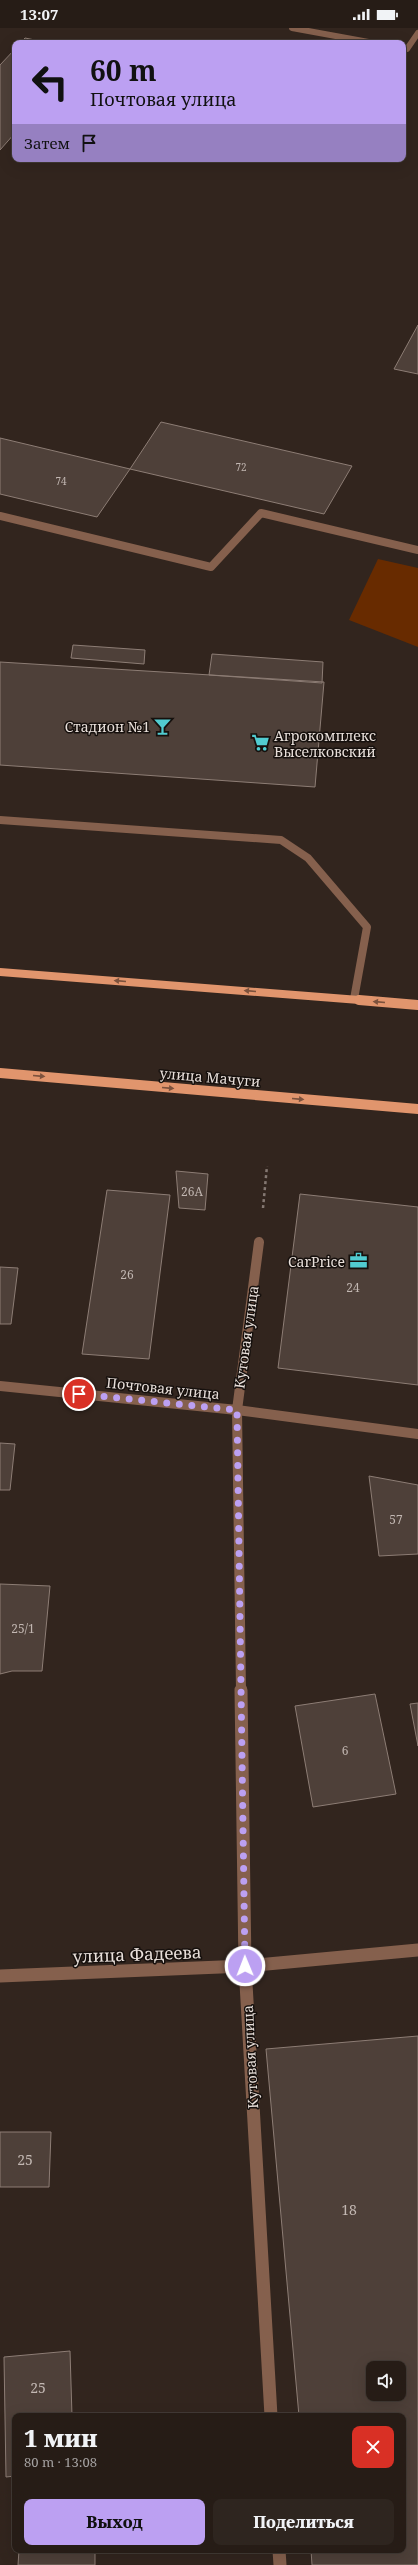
<!DOCTYPE html>
<html lang="ru">
<head>
<meta charset="utf-8">
<style>
	body { margin:0; font-family:"Noto Serif",serif; background:#2e251f; color:#f1f3f6; height:100vh; display:flex; flex-direction:column; font-size:15px; white-space:nowrap }
	* { box-sizing:border-box; margin:0 }
	p { font-size:13px; color:#a4a1a1 }
	.icon { flex:none; width:22px; height:22px; fill:none; stroke:currentColor; stroke-width:2; stroke-linecap:round; stroke-linejoin:round }
	.map { position:relative; flex:1; overflow:hidden }
	.drawer { position:absolute; left:12px; top:2385px; width:394px; height:140px; display:flex; flex-direction:column; background:#261c16; border-radius:8px; box-shadow:0 4px 16px #0002,0 0 0 1px #423a35 }
	.drawer>* { flex:none }
	.guide { position:absolute; left:12px; top:12px; width:394px; height:122px; border-radius:8px; box-shadow:0 4px 16px #0002,0 0 0 1px #423a35; background:#bca0f2; color:#111; overflow:hidden }
	.fabs { position:absolute; left:366px; top:2333px; display:grid; gap:8px }
	.fabs a { display:grid; place-items:center; width:40px; height:40px; border-radius:8px; background:#261c16; box-shadow:0 4px 16px #0002,0 0 0 1px #423a35; font-size:20px }
	.pin { position:absolute; display:grid; place-items:center; width:34px; height:34px; color:#fff; margin:-17px; border:2px solid #fff; border-radius:50%; box-shadow:0 1px 4px #0007 }
	.me { position:absolute; width:44px; margin:-22px; rotate:359deg; stroke-linejoin:round; filter:drop-shadow(0 0 3px #0008) }
	.turn { display:flex; align-items:center; gap:14px; height:84px; padding:0 12px; font-size:18px }
	.turn .icon { width:52px; height:52px; stroke-width:2.5 }
	.turn b { display:block; font-size:28px; line-height:34px }
	.then { display:flex; align-items:center; height:38px; padding:0 12px; background:#0003; gap:8px; font-size:15px }
	.round { display:grid; place-items:center; flex:none; width:42px; height:42px; border-radius:8px; background:#2e251f }
	.overview { display:flex; align-items:center; justify-content:space-between; height:68px; padding:0 12px }
	h1 { font-size:24px; font-weight:800; line-height:30px }
	.action { display:flex; gap:8px; margin-top:auto; padding:8px 12px }
	.action a { flex:1; height:46px; border-radius:8px; background:#bca0f2; color:#111; font-size:16px; font-weight:800; line-height:46px; text-align:center }
	.action a+a { background:#2e251f; color:#f1f3f6 }
	.status { display:flex; justify-content:space-between; align-items:center; height:28px; padding:0 20px; background:#261c16; direction:ltr }
	.status svg { height:11px; fill:currentColor }
	.map>svg:first-child { display:block }
	.green { fill:#682b00 }
	.building { fill:#4e4039; stroke:#8d7d75; fill-rule:evenodd }
	.lines { fill:none; stroke-linecap:round; stroke-linejoin:round }
	.path { stroke:#847872; stroke-width:2.5; stroke-dasharray:3 3; stroke-linecap:butt }
	.minor-far3 { stroke:#85604d; stroke-width:6 }
	.minor-far2 { stroke:#85604d; stroke-width:8 }
	.minor-far1 { stroke:#85604d; stroke-width:10 }
	.minor { stroke:#85604d; stroke-width:13 }
	.major-far1 { stroke:#e1956d; stroke-width:8 }
	.major { stroke:#e1956d; stroke-width:10 }
	.oneway { fill:#7c523d }
	.route { stroke:#bca0f2; stroke-width:7; stroke-dasharray:0 12.6 }
	.labels { text-anchor:middle; dominant-baseline:central; stroke-width:3; stroke-linejoin:round; paint-order:stroke }
	.far-number-label { font-size:10px; fill:#c2b7b2 }
	.number-label { font-size:12px; fill:#c2b7b2 }
	.poi-label { font-size:14px; fill:#e8dfda; stroke:#16100d; text-anchor:end }
	.street-label { font-size:14px; fill:#e8dfda; stroke:#16100d }
	.near-number-label { font-size:14px; fill:#c2b7b2 }
	.near-street-label { font-size:17px; fill:#e8dfda; stroke:#16100d }
</style>
</head>
<body>
<div class="status"><b>13:07</b><svg viewBox="0 0 49 12"><path d="M0 12V9h3v3zM5 12V6h3v6zM10 12V3h3v9zM15 12V0h3v12zM26 1h20v11H26zM47 4h2v5h-2z"/></svg></div>
<div class="map">
<svg width="418" height="2537" viewBox="0 0 418 2537">
	<rect width="100%" height="100%" fill="#32251e"/>
	<!-- green -->
	<path class="green" d="M378 531 418 540V619L349 592Z"/>
	<!-- building -->
	<path class="building" d="M25 10 50 15H20Z
		M15 21V105L0 122V37Z
		M418 297V346L394 341Z
		M161 394 352 438 324 486 130 441Z
		M0 410 130 441 97 489 0 466Z
		M73 617 145 622 144 636 71 630Z
		M212 626 323 634 322 655 209 647Z
		M0 634 324 654 315 759 0 737Z
		M176 1143 208 1146 205 1182 179 1180Z
		M107 1162 170 1167 149 1331 82 1326Z
		M300 1166 418 1179V1357L278 1340Z
		M0 1239 18 1240 11 1296H0Z
		M0 1415 15 1416 10 1462H0Z
		M369 1448 418 1457V1526L379 1528Z
		M0 1556 50 1558 42 1643H12L0 1646Z
		M375 1666 396 1766 313 1779 295 1678Z
		M418 1675V1718L410 1676Z
		M418 2008V2537H312L311 2522H403V2388H299L266 2021ZM373 2340H399V2366H373Z
		M0 2104H51L49 2159H0Z
		M70 2323 72 2388H15V2448L6 2449 4 2329Z
		M19 2522H95V2537H18Z"/>
	<g class="lines">
		<!-- path -->
		<path class="path" d="M263 1180 267 1138"/>
		<!-- minor-far3 -->
		<path class="minor-far3" d="M292 0 374 15
			M403 20 407 21 418 5"/>
		<!-- minor-far2 -->
		<path class="minor-far2" d="M0 488 211 539 261 485 418 522
			M0 792 281 812 308 830 367 899 354 971"/>
		<!-- minor-far1 -->
		<path class="minor-far1" d="M0 1358 237 1382 418 1406
			M241 1663 237 1382 259 1214"/>
		<!-- minor -->
		<path class="minor" d="M241 1662 245 1938 271 2388
			M0 1948 245 1938 418 1922
			M279 2522 280 2537"/>
		<!-- major-far1 -->
		<path class="major-far1" d="M0 944 372 973"/>
		<!-- major -->
		<path class="major" d="M359 972 418 977
			M0 1045 418 1081"/>
	</g>
	<!-- one-way arrows -->
	<defs><path id="oneway-solid" d="M-6-.8H1V-3.2L6.5 0L1 3.2V.8H-6Z"/></defs>
	<g class="oneway">
		<use href="#oneway-solid" transform="translate(120 953) rotate(-175)"/>
		<use href="#oneway-solid" transform="translate(250 963) rotate(-175)"/>
		<use href="#oneway-solid" transform="translate(379 974) rotate(-175)"/>
		<use href="#oneway-solid" transform="translate(39 1048) rotate(5)"/>
		<use href="#oneway-solid" transform="translate(168 1060) rotate(5)"/>
		<use href="#oneway-solid" transform="translate(298 1071) rotate(5)"/>
	</g>
	<g class="lines">
		<!-- route -->
		<path class="route" d="M79 1366 237 1382 245 1938"/>
	</g>
	<!-- icons -->
	<defs>
		<symbol id="bar-bare" viewBox="-9 -9 18 18"><path d="M-6-5H6L.8 .8V4.5H3.5V6h-7V4.5H-.8V.8Z" fill="#51ccd1" stroke="#16100d" stroke-width="2.5" paint-order="stroke"/></symbol>
		<symbol id="supermarket-bare" viewBox="-9 -9 18 18"><path d="M-6-5.5h2.5l.6 2H6L4.5 2H-2.5L-4.4-4H-6ZM-1.5 3.2a1.3 1.3 0 1 0 .1 0ZM3 3.2a1.3 1.3 0 1 0 .1 0Z" fill="#51ccd1" stroke="#16100d" stroke-width="2.5" paint-order="stroke"/></symbol>
		<symbol id="office-bare" viewBox="-9 -9 18 18"><path d="M-6-3h4V-5.5h4V-3h4V5H-6ZM-1-4.5V-3h2v-1.5ZM-6 0V1H6V0Z" fill="#51ccd1" stroke="#16100d" stroke-width="2.5" paint-order="stroke"/></symbol>
	</defs>
	<g fill-rule="evenodd">
		<use href="#bar-bare" x="150" y="686" width="25" height="25"/>
		<use href="#supermarket-bare" x="248" y="702" width="25" height="25"/>
		<use href="#office-bare" x="346" y="1220" width="25" height="25"/>
	</g>
	<g class="labels">
		<!-- far-number labels -->
		<g class="far-number-label">
			<text x="241" y="439">72</text>
			<text x="61" y="453">74</text>
		</g>
		<!-- number labels -->
		<g class="number-label">
			<text x="192" y="1163">26А</text>
			<text x="127" y="1246">26</text>
			<text x="353" y="1259">24</text>
			<text x="396" y="1491">57</text>
			<text x="23" y="1600">25/1</text>
			<text x="345" y="1722">6</text>
		</g>
		<!-- poi labels -->
		<g class="poi-label">
			<text x="150" y="698">Стадион №1</text>
			<text x="274" y="707" text-anchor="start">Агрокомплекс<tspan x="274" dy="16">Выселковский</tspan></text>
			<text x="345" y="1233">CarPrice</text>
		</g>
		<!-- street labels -->
		<g class="street-label">
			<text transform="translate(210 1049) rotate(5)">улица Мачуги</text>
			<text transform="translate(246 1309) rotate(-82)">Кутовая улица</text>
			<text transform="translate(163 1360) rotate(6)">Почтовая улица</text>
			<text transform="translate(250 2029) rotate(-93)">Кутовая улица</text>
		</g>
		<!-- near-number labels -->
		<g class="near-number-label">
			<text x="25" y="2131">25</text>
			<text x="349" y="2181">18</text>
			<text x="38" y="2359">25</text>
		</g>
		<!-- near-street labels -->
		<g class="near-street-label">
			<text transform="translate(137 1926) rotate(-2)">улица Фадеева</text>
		</g>
	</g>
</svg>
<div class="fabs">
<a><svg class="icon" aria-label="sound" viewBox="0 0 24 24"><path d="M4 9h4l5-4v14l-5-4H4zM17 9q2 3 0 6"/></svg></a>
</div>
<div class="pin" style="left:79px;top:1366px;background:#d93025"><svg class="icon" aria-label="arrive" viewBox="0 0 24 24"><path d="M6 21V4h12l-3 4 3 4H6"/></svg></div>
<svg class="me" style="left:245px;top:1938px" viewBox="-20 -20 40 40"><circle r="17" fill="#bca0f2" stroke="#fff" stroke-width="3"/><path d="M0-11L8 9 0 5-8 9z" fill="#fff"/></svg>
<div class="guide">
<div class="turn"><svg class="icon" aria-label="left" viewBox="0 0 24 24"><path d="M17 20v-9H6M10 6l-5 5 5 5"/></svg><div><b>60 m</b>Почтовая улица</div></div>
<div class="then">Затем<svg class="icon" aria-label="arrive" viewBox="0 0 24 24"><path d="M6 21V4h12l-3 4 3 4H6"/></svg></div>
</div>
<section class="drawer">
<div class="overview"><div><h1>1 мин</h1><p>80 m · 13:08</p></div><a class="round" style="background:#d93025;color:#fff"><svg class="icon" aria-label="close" viewBox="0 0 24 24"><path d="M6 6l12 12M18 6L6 18"/></svg></a></div>
<div class="action"><a>Выход</a><a>Поделиться</a></div>
</section>
</div>
</body>
</html>
